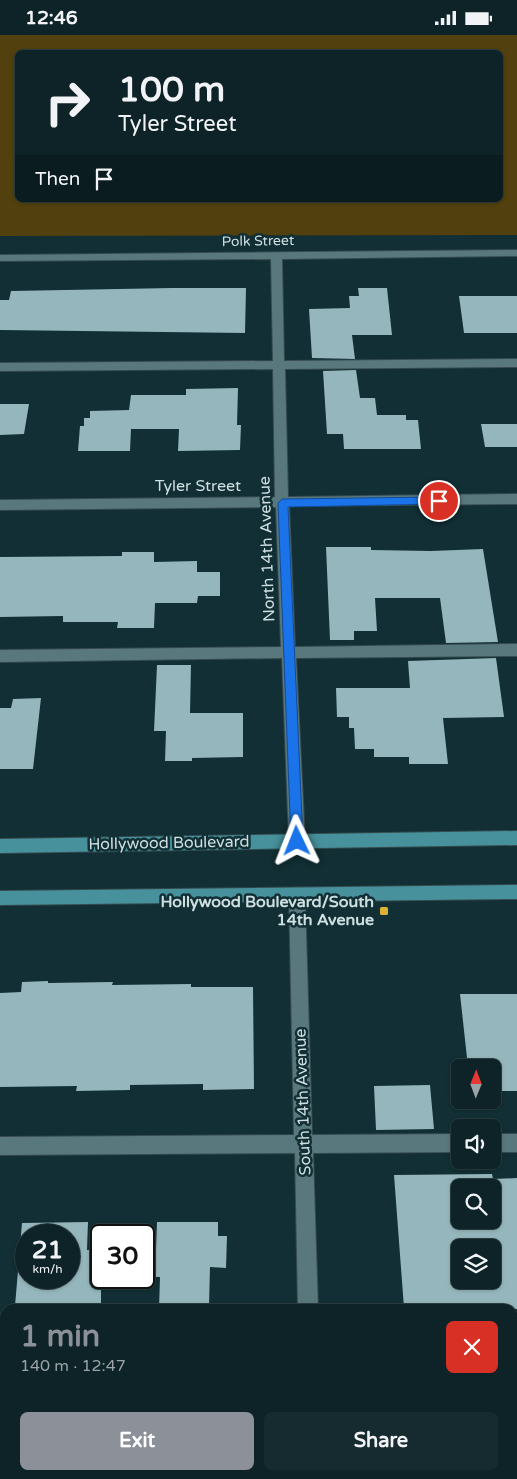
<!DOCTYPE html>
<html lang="en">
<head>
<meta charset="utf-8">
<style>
	body { margin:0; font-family:"Varela Round",sans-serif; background:#162b2f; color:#f1f3f6; height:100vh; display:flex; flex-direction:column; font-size:19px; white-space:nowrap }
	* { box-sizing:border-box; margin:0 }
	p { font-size:16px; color:#9aa4a7 }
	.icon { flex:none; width:28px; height:28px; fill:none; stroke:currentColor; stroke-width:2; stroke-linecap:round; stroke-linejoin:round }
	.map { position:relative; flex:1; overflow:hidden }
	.drawer { position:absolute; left:0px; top:1269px; width:518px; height:176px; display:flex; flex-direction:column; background:#0d2327; border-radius:15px 15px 0 0; box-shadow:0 1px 4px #0004,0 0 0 1px #2d4044 }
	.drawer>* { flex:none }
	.guide { position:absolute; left:15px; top:15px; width:488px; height:152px; border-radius:8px; box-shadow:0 1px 4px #0004,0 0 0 1px #2d4044; background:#0d2327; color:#f1f3f6; overflow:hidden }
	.needle { width:32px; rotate:1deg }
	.buttons { position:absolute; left:451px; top:1024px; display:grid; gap:10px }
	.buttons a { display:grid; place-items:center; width:50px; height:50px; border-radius:8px; background:#0d2327; box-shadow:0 1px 4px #0004,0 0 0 1px #2d4044; font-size:25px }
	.speed { position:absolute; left:15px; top:1189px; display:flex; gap:10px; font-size:25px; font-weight:700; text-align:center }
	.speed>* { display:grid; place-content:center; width:65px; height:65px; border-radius:50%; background:#0d2327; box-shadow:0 1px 4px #0004,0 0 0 1px #2d4044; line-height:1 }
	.speed small { font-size:12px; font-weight:400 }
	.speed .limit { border:2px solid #111; border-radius:8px; background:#fff; color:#111 }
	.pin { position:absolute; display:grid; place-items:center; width:42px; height:42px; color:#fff; margin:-21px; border:2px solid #fff; border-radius:50%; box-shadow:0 1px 5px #0007 }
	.me { position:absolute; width:55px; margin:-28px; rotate:358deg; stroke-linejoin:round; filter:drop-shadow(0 0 4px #0008) }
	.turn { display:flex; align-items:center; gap:18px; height:105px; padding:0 20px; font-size:22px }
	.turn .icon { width:65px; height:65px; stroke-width:2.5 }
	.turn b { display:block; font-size:35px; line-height:42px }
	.then { display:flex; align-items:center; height:48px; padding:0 20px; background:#0003; gap:10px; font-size:19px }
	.round { display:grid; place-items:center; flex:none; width:52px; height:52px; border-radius:8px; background:#162b2f }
	.headline { display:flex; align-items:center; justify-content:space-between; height:85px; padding:0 20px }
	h1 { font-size:30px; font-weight:700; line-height:38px; color:#8c9099 }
	.button { display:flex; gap:10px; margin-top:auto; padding:10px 20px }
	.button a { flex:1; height:58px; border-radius:8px; background:#8c9099; color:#fff; font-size:20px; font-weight:700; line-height:58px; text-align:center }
	.button a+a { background:#162b2f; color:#f1f3f6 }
	.status { display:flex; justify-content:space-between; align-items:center; height:35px; padding:0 25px; background:#0d2327; direction:ltr }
	.status svg { height:14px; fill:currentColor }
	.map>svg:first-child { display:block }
	.green { fill:#52400e; fill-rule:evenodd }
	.building { fill:#95b6bc; fill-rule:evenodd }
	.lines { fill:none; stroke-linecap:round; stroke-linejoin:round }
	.minor-casing { stroke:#364b4f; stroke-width:2 }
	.major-casing { stroke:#364b4f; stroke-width:2 }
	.minor { fill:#59787d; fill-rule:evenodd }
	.major { fill:#46919c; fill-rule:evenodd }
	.route { fill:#1a73e8; stroke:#114b97 }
	.poi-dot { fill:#ddb133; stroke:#112f34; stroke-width:2 }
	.labels { text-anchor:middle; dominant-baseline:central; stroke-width:5; stroke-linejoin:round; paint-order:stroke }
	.far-street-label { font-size:14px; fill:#cedfe2; stroke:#112f34 }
	.street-label { font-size:16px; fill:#cedfe2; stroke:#112f34 }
	.poi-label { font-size:16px; font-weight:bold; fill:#cedfe2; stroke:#112f34; text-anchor:end }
</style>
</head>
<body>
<div class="status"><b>12:46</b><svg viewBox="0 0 49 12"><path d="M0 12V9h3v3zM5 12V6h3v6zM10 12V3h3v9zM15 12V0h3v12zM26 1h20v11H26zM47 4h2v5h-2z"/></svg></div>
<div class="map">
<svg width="517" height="1444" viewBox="0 0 517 1444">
	<rect width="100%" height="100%" fill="#112f34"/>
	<!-- green -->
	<path class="green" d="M0 0H517V200L0 201ZM18 18H500V165H18Z"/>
	<!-- building -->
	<path class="building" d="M172 253H246L245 298 0 295V265H9L11 256Z
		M358 253H387L392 300H352L355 324 312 323 309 274 350 273 349 261H359Z
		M459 261H517V298H464Z
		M356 335 360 363H375L377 380H406V385H418L421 414H344L343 399H327L323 336Z
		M238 353 237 390H241L240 415 178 416 179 394H131L130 416H78L80 391H84V383H90V376L129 375 131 360H186V354Z
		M0 369H29L24 399 0 400Z
		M481 389H517V412H485Z
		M326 512H371V515L431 516 483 514 498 607 446 608 440 563H375L377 596H354V605H330Z
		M122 517H154V527L197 526V537H220V561H198L197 568H155L154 593H117L118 587H63V581L0 582V522L122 521Z
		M496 623 504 682 443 683 448 729H409V722H374V714H355L354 693H349V682H337L336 653H410L408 626Z
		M157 630H191L190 678H243V722L192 723V726H165L166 696H154Z
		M41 663 33 734H0V673H11L13 664Z
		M48 946V948L113 947 112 950 191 949V952H253L254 1054 203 1055V1049L130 1050V1055L76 1056 77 1051 0 1052V958L21 957 22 947Z
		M460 959H517V1056H492V1032H468Z
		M430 1050 434 1094 376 1095 374 1051Z
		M492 1139 493 1144 517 1143V1274H475V1271L404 1273 394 1140ZM460 1152H492V1185H460ZM460 1212H492V1245H460Z
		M88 1187 87 1215 101 1214V1270L15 1271 22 1188ZM26 1200H69V1242H26Z
		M157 1187H218V1201H227L226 1233 210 1232 209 1271H197V1274H159L160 1242H155Z"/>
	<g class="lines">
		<defs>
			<path id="minor" d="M517 215V221L282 224 284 326 517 324V332L285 334 288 462 517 459V469L289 471 295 612 517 609V621L296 623 305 806 303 811 297 813 291 811 289 806 282 623 0 627V615L281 612 276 472 0 475V465L275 462 273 334 0 336V328L273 326 271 224 0 226V220Z
				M297 853 303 855 305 860 312 1100 460 1099V1117L313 1118 318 1274H298L295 1118 0 1120V1102L294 1100 289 860 291 855Z
				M492 1099H517V1117H492Z
				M512 1410H517V1430H512Z
				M0 1416H5V1436H0Z
				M303 1440H323V1444H303Z"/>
			<path id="major" d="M517 796V810L0 818V804Z
				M517 850V864L0 870V856Z"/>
		</defs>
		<!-- minor casing -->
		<use href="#minor" class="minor-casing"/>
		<!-- major casing -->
		<use href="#major" class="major-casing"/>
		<!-- minor -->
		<use href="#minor" class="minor"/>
		<!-- major -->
		<use href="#major" class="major"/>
	</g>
	<!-- route -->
	<path class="route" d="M439 462 444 466 439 469 288 472 303 806 301 809 297 811 293 809 291 806 278 468 282 464Z"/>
	<!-- markers -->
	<rect class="poi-dot" x="379" y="871" width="10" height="10" rx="2.5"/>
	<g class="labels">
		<!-- far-street labels -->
		<g class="far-street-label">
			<text transform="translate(258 206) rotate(-1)">Polk Street</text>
		</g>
		<!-- street labels -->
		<g class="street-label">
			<text x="198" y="451">Tyler Street</text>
			<text transform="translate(267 514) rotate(-92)">North 14th Avenue</text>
			<text transform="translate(169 808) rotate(-1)">Hollywood Boulevard</text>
			<text transform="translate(303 1067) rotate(-92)">South 14th Avenue</text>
		</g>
		<!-- poi labels -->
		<g class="poi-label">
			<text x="374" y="867">Hollywood Boulevard/South<tspan x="374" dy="18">14th Avenue</tspan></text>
		</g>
	</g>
</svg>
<div class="buttons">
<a><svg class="needle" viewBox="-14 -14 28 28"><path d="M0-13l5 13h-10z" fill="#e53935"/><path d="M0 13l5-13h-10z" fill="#9aa4a7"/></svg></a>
<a><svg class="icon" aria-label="sound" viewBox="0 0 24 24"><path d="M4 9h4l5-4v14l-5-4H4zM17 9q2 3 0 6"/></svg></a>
<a><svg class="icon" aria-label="search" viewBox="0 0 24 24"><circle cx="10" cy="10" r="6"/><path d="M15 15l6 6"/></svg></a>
<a><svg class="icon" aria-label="layers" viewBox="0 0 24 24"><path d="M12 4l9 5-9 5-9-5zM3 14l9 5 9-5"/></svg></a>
</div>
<div class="speed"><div>21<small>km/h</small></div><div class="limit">30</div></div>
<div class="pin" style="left:439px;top:466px;background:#d93025"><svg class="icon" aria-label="arrive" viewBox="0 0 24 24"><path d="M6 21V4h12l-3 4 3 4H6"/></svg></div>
<svg class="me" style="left:297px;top:806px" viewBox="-20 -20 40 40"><path d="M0-17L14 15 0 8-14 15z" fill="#1a73e8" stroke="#fff" stroke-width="4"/></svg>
<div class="guide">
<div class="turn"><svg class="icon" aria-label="right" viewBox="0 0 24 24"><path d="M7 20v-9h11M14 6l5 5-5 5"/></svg><div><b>100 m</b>Tyler Street</div></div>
<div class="then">Then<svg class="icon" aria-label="arrive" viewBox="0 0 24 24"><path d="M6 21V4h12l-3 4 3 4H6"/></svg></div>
</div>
<section class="drawer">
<div class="headline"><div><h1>1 min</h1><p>140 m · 12:47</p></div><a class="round" style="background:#d93025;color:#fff"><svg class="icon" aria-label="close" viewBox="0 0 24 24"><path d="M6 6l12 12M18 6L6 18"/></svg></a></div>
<div class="button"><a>Exit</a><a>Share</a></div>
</section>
</div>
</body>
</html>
